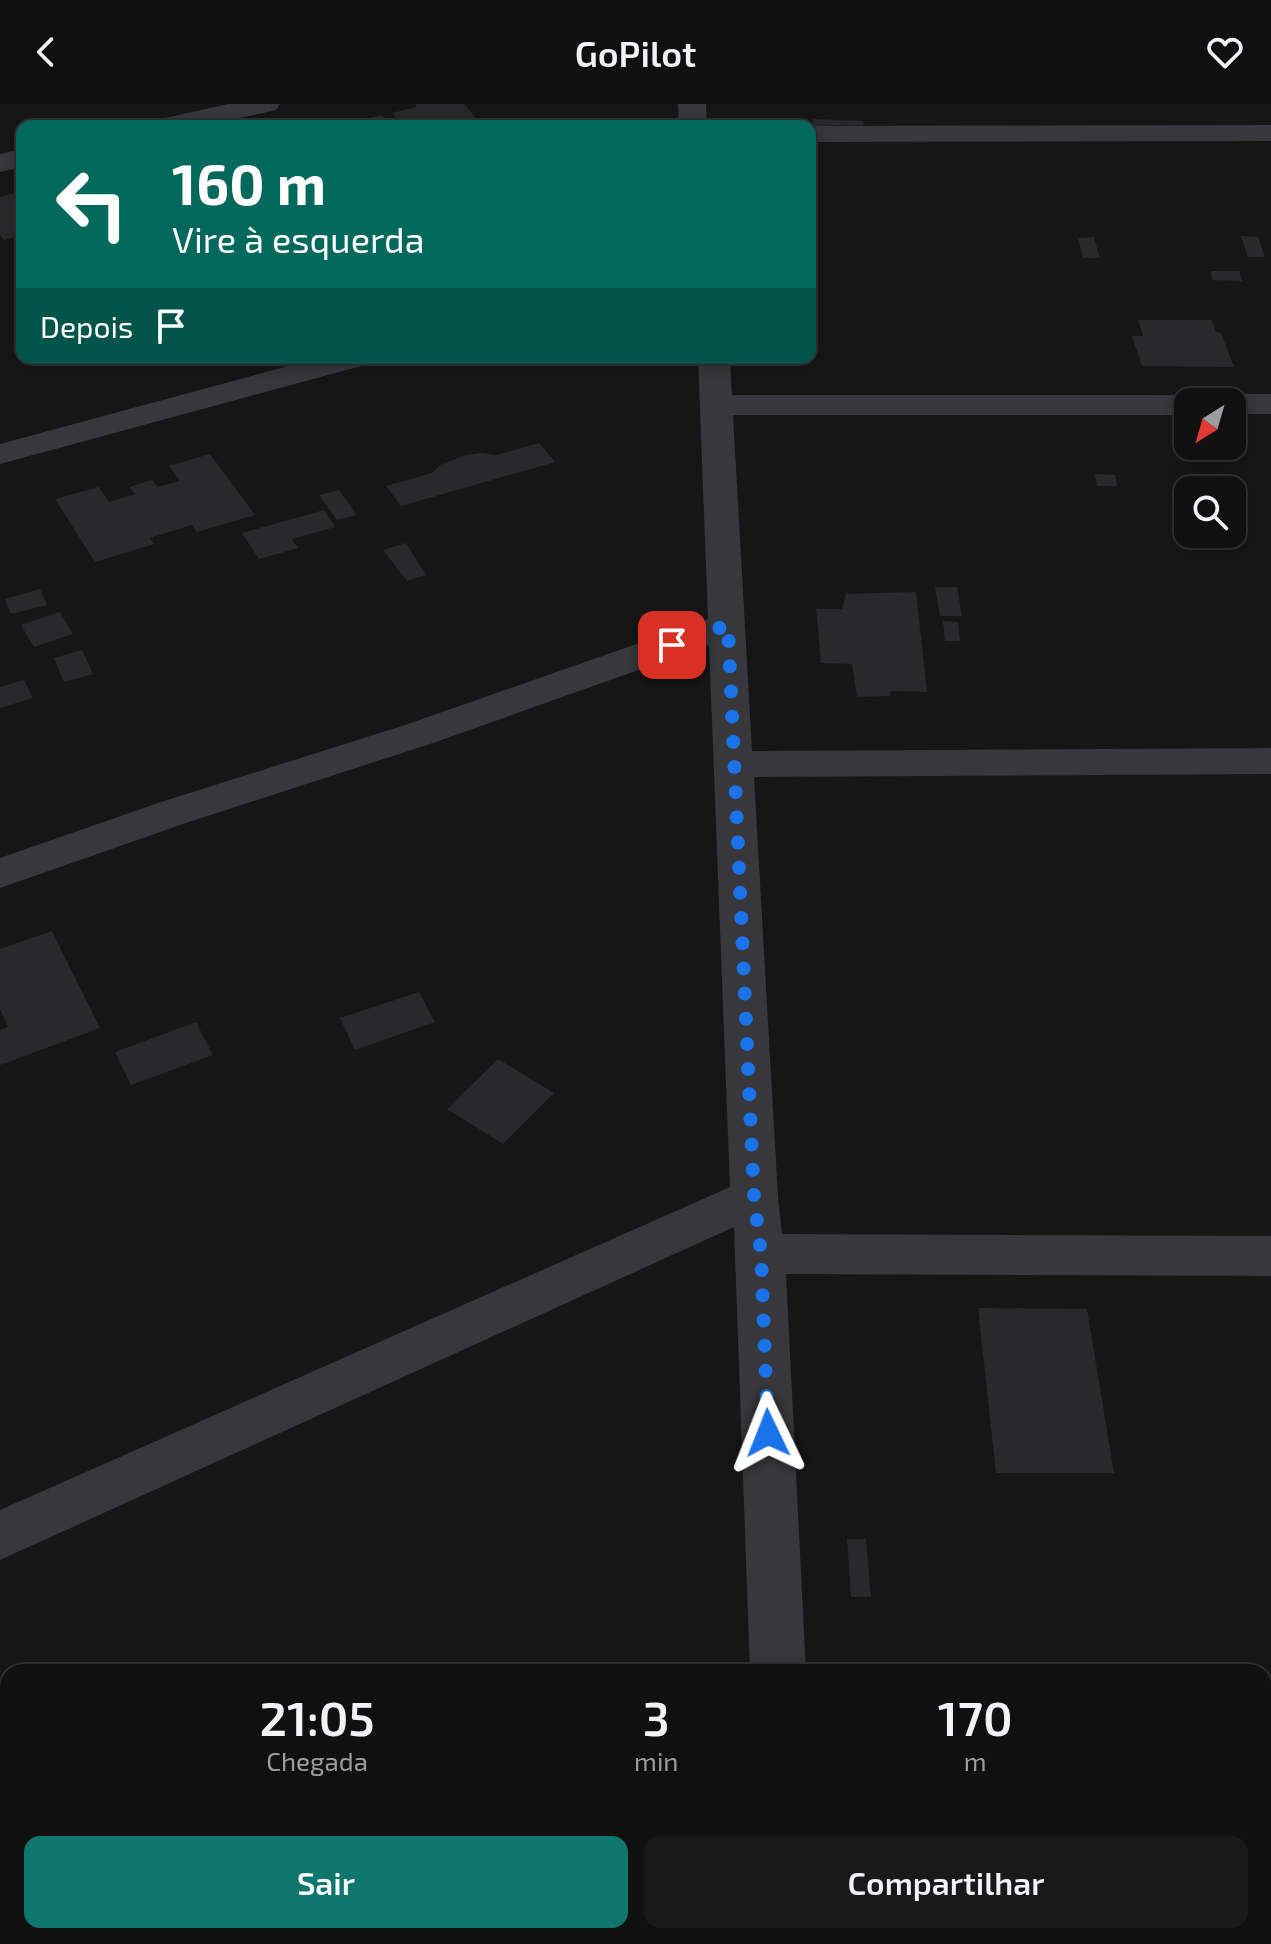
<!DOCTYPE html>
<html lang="pt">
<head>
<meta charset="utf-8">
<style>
	body { margin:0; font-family:"Exo 2",sans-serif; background:#19191a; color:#f1f3f6; height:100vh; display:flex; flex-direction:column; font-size:30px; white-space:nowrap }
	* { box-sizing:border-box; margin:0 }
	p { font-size:26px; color:#9c9d9f }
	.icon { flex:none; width:44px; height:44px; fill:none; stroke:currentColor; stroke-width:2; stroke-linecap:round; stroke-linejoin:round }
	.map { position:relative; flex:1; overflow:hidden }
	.drawer { position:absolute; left:0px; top:1560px; width:1272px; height:280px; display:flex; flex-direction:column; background:#101011; border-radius:24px 24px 0 0; box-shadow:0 4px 20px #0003,0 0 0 2px #303031 }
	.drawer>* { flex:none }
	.banner { position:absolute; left:16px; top:16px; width:800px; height:244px; border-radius:16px; box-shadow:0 4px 20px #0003,0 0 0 2px #303031; background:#00695c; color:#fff; overflow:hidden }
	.needle { width:52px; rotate:217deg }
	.fabs { position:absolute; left:1174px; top:284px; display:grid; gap:16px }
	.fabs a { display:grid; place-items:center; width:72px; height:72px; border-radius:16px; background:#101011; box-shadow:0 4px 20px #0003,0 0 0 2px #303031; font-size:40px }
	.pin { position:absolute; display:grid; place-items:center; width:68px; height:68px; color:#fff; margin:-34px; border-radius:16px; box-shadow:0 4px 12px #0006 }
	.me { position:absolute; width:88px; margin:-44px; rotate:358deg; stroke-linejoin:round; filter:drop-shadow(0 0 6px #0008) }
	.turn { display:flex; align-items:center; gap:28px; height:168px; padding:0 24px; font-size:36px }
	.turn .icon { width:104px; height:104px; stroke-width:2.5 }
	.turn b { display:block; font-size:56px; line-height:68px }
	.then { display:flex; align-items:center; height:76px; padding:0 24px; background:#0003; gap:16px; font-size:30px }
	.eta { display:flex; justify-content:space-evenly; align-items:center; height:136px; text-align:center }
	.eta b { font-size:48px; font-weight:600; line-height:56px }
	.primary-button { display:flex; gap:16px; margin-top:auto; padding:16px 24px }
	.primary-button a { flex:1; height:92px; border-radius:16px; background:#0f766e; color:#fff; font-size:32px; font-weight:600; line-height:92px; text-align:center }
	.primary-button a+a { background:#19191a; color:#f1f3f6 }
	header { display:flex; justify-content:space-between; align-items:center; height:104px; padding:0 24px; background:#101011; font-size:36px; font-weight:600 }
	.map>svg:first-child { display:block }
	.building { fill:#29292b }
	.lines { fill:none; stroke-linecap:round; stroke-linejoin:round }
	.minor { fill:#37373c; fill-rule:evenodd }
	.route { stroke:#1a73e8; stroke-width:14; stroke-dasharray:0 25.2 }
</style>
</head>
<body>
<header><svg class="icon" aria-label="back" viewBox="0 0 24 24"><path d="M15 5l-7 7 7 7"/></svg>GoPilot<svg class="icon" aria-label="heart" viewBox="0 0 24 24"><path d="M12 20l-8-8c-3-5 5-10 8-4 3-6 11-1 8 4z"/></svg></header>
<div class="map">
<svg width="1271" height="1840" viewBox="0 0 1271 1840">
	<rect width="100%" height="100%" fill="#161617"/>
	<!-- building -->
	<path class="building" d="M415 0H464L477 15 461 19 464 22H353L350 19 382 11 390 19 399 17 392 9 417 3Z
		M813 15 863 17 864 21 814 22Z
		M14 89 22 98V131L4 136 0 131V93Z
		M1241 132 1258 133 1265 153H1248Z
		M1094 133 1100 154H1083L1078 134Z
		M1211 167H1239L1242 177 1212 176Z
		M1138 216H1212L1216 228 1221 229 1234 263 1142 262 1132 232H1143Z
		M539 339 555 358 401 402 386 382 432 369 440 361 466 351 482 349 497 351Z
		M210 350 255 411 197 428 192 421 150 434 154 440 95 458 55 395 99 383 109 398 135 390 129 383 152 376 158 383 180 377 169 362Z
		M1095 370 1115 371 1117 382H1097Z
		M339 386 357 411 337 416 319 391Z
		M324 406 335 423 292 435 298 444 259 455 242 429Z
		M406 439 426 471 407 477 383 446Z
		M935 483H957L962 512H940Z
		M40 485 47 501 11 510 5 495Z
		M916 488 927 588 891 587 890 592 857 593 852 560 821 559 816 505H842L846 490Z
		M665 507 667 515 644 518 641 510Z
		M60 508 73 530 34 543 21 521Z
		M943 517 958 518 960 537H945Z
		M82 546 93 570 64 578 54 554Z
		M24 576 33 594 0 604V583Z
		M52 827 100 924 0 961V926L8 923 0 905V845Z
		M419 888 435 918 355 946 340 914Z
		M196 918 213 951 131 981 115 948Z
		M498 955 554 989 503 1040 447 1005Z
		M978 1204 1087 1205 1114 1369H996Z
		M847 1435H866L871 1493H851Z
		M985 1832H1126L1116 1840H1008Z"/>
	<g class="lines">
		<!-- minor -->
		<path class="minor" d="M228 0H280L276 6 204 22H152L156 16Z
			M678 0H706L707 22H679Z
			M1271 21V37L810 38 808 22Z
			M22 45V63L0 68V50Z
			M318 254H370L365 261 0 360V340Z
			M698 254H730L732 291H1188L1202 298H1188V311H733L752 647 1271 644V670L754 673 778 1093 782 1130 1271 1132V1172L786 1170 806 1568H750L734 1123 0 1456V1406L730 1083 709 541 433 639 186 719 0 784V754L158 699 405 621 708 515Z
			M1232 290H1271V310H1232V298H1217L1220 293Z
			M758 1832H818L819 1840H759Z"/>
	</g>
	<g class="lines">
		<!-- route -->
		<path class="route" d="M672 541 728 521 754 1093 761 1150 768 1329"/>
	</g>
</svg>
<div class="fabs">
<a><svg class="needle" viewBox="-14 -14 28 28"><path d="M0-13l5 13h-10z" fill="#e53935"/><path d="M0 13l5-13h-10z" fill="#9c9d9f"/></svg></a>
<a><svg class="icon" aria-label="search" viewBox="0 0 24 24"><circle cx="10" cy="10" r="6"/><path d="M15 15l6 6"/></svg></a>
</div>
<div class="pin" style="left:672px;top:541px;background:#d93025"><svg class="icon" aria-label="arrive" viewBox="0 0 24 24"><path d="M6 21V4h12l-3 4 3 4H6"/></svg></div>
<svg class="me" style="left:768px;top:1329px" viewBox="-20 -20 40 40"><path d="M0-17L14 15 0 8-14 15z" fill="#1a73e8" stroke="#fff" stroke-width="4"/></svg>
<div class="banner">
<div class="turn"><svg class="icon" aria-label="left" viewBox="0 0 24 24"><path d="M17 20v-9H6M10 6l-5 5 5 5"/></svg><div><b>160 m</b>Vire à esquerda</div></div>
<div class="then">Depois<svg class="icon" aria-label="arrive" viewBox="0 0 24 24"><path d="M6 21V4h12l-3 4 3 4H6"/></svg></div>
</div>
<section class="drawer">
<div class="eta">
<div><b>21:05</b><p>Chegada</p></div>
<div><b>3</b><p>min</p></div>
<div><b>170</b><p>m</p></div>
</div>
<div class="primary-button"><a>Sair</a><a>Compartilhar</a></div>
</section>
</div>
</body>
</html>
